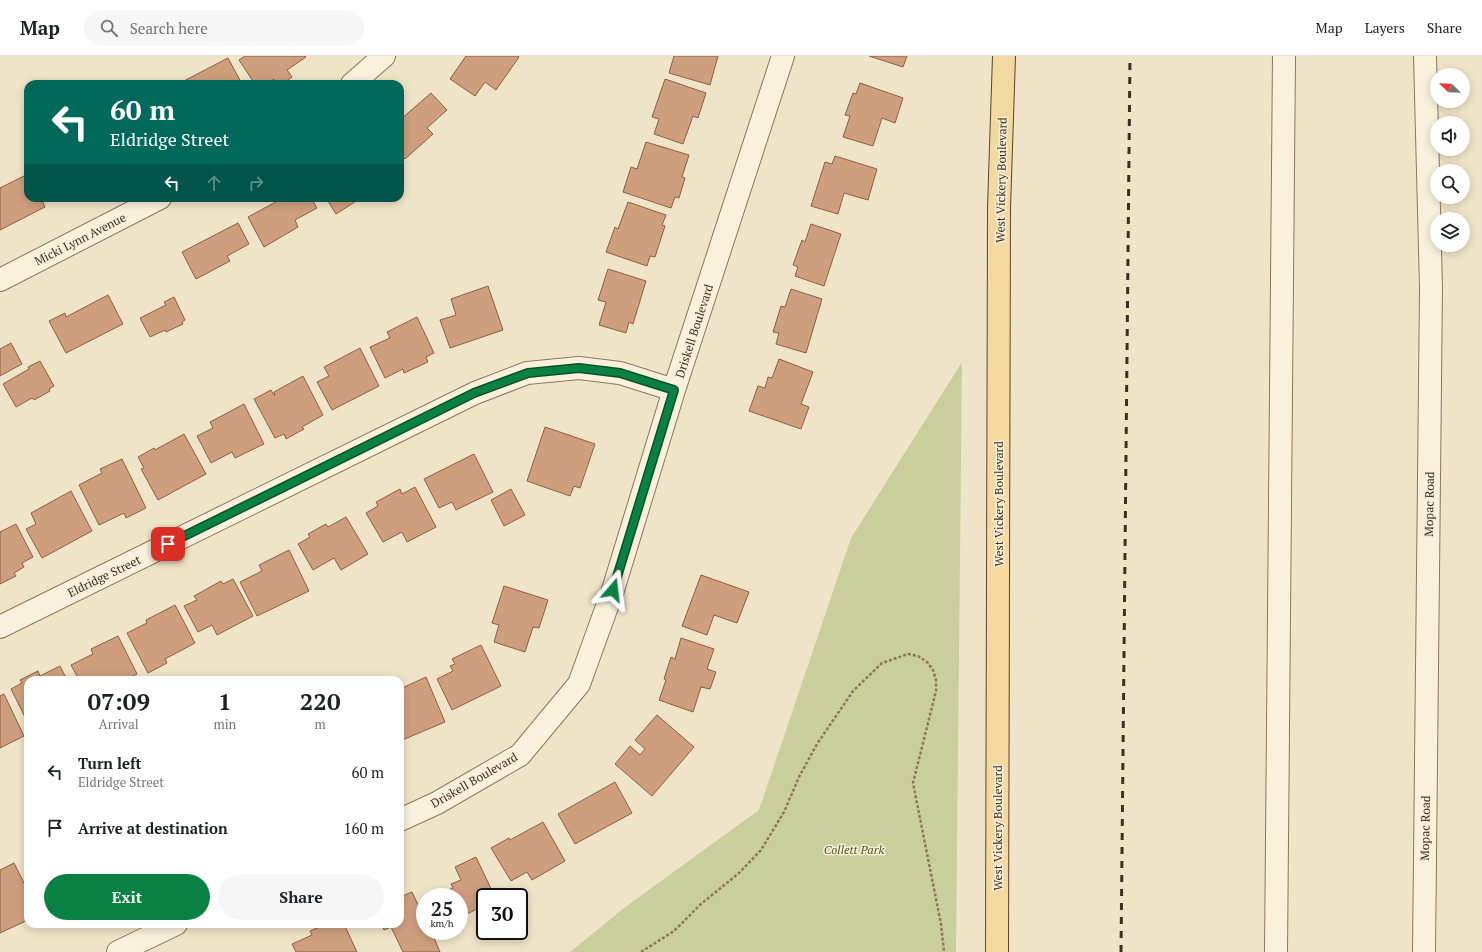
<!DOCTYPE html>
<html lang="en">
<head>
<meta charset="utf-8">
<style>
	body { margin:0; font-family:"PT Serif",serif; background:#f6f6f6; color:#202124; height:100vh; display:flex; flex-direction:column; font-size:15px; white-space:nowrap }
	* { box-sizing:border-box; margin:0 }
	p { font-size:13px; color:#757577 }
	.icon { flex:none; width:22px; height:22px; fill:none; stroke:currentColor; stroke-width:2; stroke-linecap:round; stroke-linejoin:round }
	.map { position:relative; flex:1; overflow:hidden }
	.panel { position:absolute; left:24px; top:620px; width:380px; height:252px; display:flex; flex-direction:column; background:#fff; border-radius:12px; box-shadow:0 2px 10px #0003 }
	.panel>* { flex:none }
	.top-card { position:absolute; left:24px; top:24px; width:380px; height:122px; border-radius:12px; box-shadow:0 2px 10px #0003; background:#00695c; color:#fff; overflow:hidden }
	.needle { width:26px; rotate:293deg }
	.fabs { position:absolute; left:1430px; top:12px; display:grid; gap:8px }
	.fabs a { display:grid; place-items:center; width:40px; height:40px; border-radius:50%; background:#fff; box-shadow:0 2px 10px #0003; font-size:20px }
	.speed { position:absolute; left:416px; top:832px; display:flex; gap:8px; font-size:20px; font-weight:700; text-align:center }
	.speed>* { display:grid; place-content:center; width:52px; height:52px; border-radius:50%; background:#fff; box-shadow:0 2px 10px #0003; line-height:1 }
	.speed small { font-size:10px; font-weight:400 }
	.speed .limit { border:2px solid #111; border-radius:6px; background:#fff; color:#111 }
	.pin { position:absolute; display:grid; place-items:center; width:34px; height:34px; color:#fff; margin:-17px; border-radius:8px; box-shadow:0 2px 6px #0006 }
	.me { position:absolute; width:44px; margin:-22px; rotate:17deg; stroke-linejoin:round; filter:drop-shadow(0 0 3px #0008) }
	.turn { display:flex; align-items:center; gap:14px; height:84px; padding:0 20px; font-size:18px }
	.turn .icon { width:52px; height:52px; stroke-width:2.5 }
	.turn b { display:block; font-size:28px; line-height:34px }
	.lanes { display:flex; align-items:center; height:38px; padding:0 20px; background:#0003; justify-content:center; gap:20px; direction:ltr }
	.lanes .off { opacity:.35 }
	.eta { display:flex; justify-content:space-evenly; align-items:center; height:68px; text-align:center }
	.eta b { font-size:24px; font-weight:800; line-height:28px }
	.button { display:flex; gap:8px; margin-top:auto; padding:8px 20px }
	.button a { flex:1; height:46px; border-radius:24px; background:#0b8043; color:#fff; font-size:16px; font-weight:800; line-height:46px; text-align:center }
	.button a+a { background:#f6f6f6; color:#202124 }
	ul { padding:0; list-style:none }
	li { display:flex; align-items:center; gap:12px; height:56px; padding:0 20px }
	li div { flex:1 }
	li b { display:block; font-size:15px }
	li em { font-style:normal }
	header { display:flex; align-items:center; gap:24px; box-sizing:border-box; height:56px; padding:0 20px; background:#fff; border-bottom:1px solid #e0e0e0 }
	header strong { font-size:19px }
	nav { display:flex; gap:22px; margin-inline-start:auto; font-size:14px }
	.search { width:280px; height:36px; background:#f6f6f6; display:flex; align-items:center; gap:10px; box-sizing:border-box; padding:0 14px; border-radius:22px; color:#757577; font-size:15px }
	.map>svg:first-child { display:block }
	.green { fill:#c9cf9b }
	.building { fill:#cf9f7d; stroke:#8d5f41 }
	.lines { fill:none; stroke-linecap:round; stroke-linejoin:round }
	.minor-casing { stroke:#8d765c; stroke-width:24 }
	.major-casing { stroke:#5b4430; stroke-width:24 }
	.path { stroke:#8d765c; stroke-width:2.5; stroke-dasharray:3 2; stroke-linecap:butt }
	.minor { stroke:#faf1dc; stroke-width:22 }
	.major { stroke:#f3d9a0; stroke-width:22 }
	.rail { stroke:#3d2e20; stroke-width:3; stroke-dasharray:7 7; stroke-linecap:butt }
	.route-casing { stroke:#07532c; stroke-width:10 }
	.route { stroke:#0b8043; stroke-width:7 }
	.labels { text-anchor:middle; dominant-baseline:central; stroke-width:3; stroke-linejoin:round; paint-order:stroke }
	.street-label { font-size:12px; fill:#3d2e20; stroke:#f7eed8 }
	.park-label { font-size:12px; font-style:italic; fill:#4d5a26; stroke:#f7eed8 }
</style>
</head>
<body>
<header>
<strong>Map</strong>
<div class="search"><svg class="icon" aria-label="search" viewBox="0 0 24 24"><circle cx="10" cy="10" r="6"/><path d="M15 15l6 6"/></svg>Search here</div>
<nav><a>Map</a><a>Layers</a><a>Share</a></nav>
</header>
<div class="map">
<svg width="1482" height="896" viewBox="0 0 1482 896">
	<rect width="100%" height="100%" fill="#f0e4c8"/>
	<!-- green -->
	<path class="green" d="M962 306 956 896H570L628 849 759 754 851 482Z"/>
	<!-- building -->
	<path class="building" d="M245 0H305L306 1 287 14 292 21 282 28H277L274 23 266 28H255L239 4Z
		M466 0H518L519 1 496 34 485 26 475 40 450 23Z
		M674 0H718L710 29 669 17Z
		M869 0H907L903 11Z
		M228 2 242 28H178Z
		M665 23 706 37 698 62 693 60 683 88 654 78 659 63 652 61Z
		M860 27 903 42 895 67 882 62 873 90 843 81 850 60 845 59 853 37 856 38Z
		M431 37 447 54 427 72 433 78 405 103 400 97V64Z
		M646 86 689 99 682 121 685 122 679 142 675 141 671 152 623 136 631 111 637 113Z
		M835 100 877 113 868 144 844 137 838 158 811 150 825 106 832 108Z
		M28 118V142H41L45 151 0 174V132Z
		M283 142H311L317 152 295 164 298 171 264 191 248 161Z
		M326 142H361L336 158Z
		M628 146 666 159 662 169 665 170 655 201 650 200 647 210 606 196 615 171 618 173Z
		M238 167 249 188 227 200 230 205 196 223 182 196Z
		M811 168 841 178 824 230 795 220 798 211 793 209 802 184 805 186Z
		M608 213 646 225 633 268 629 266 626 277 599 269 606 246 598 244Z
		M488 230 503 274 450 292 440 264 456 259 451 243Z
		M791 233 822 243 806 297 776 288 779 277 773 276 781 250 785 251Z
		M108 239 123 268 66 297 49 265 65 257 66 261Z
		M174 241 185 264 182 266 183 268 166 276 165 274 150 281 140 262 166 249 164 246Z
		M417 261 434 297 426 301 428 306 404 317 403 313 385 322 370 291 390 282 387 276Z
		M11 287 22 308 0 320V293Z
		M360 292 379 330 332 354 317 326 329 320 324 311Z
		M779 303 813 316 801 348 809 351 801 373 749 355 758 330 765 332 768 321 772 322Z
		M40 305 54 330 49 333 50 335 34 344 32 342 16 351 3 328 29 313 28 311Z
		M303 320 323 359 302 371 304 373 286 383 284 378 275 382 254 343 271 334 274 339H275L274 336Z
		M244 348 264 388 235 402 232 396 211 407 197 380 213 372 210 366Z
		M545 371 595 388 580 432 574 430 570 440 527 425Z
		M184 378 206 418 158 444 141 413 144 412 138 401 154 392 155 394Z
		M474 398 493 436 456 454 452 446 439 452 424 423Z
		M122 403 146 452 126 462 124 457 99 469 79 429 102 417 100 413Z
		M415 431 436 471 407 486 402 476 383 486 366 457 378 450 376 446 400 433 402 438Z
		M511 433 525 459 504 470 491 444Z
		M71 435 92 475 42 502 26 473 36 468 31 457Z
		M346 461 368 498 341 514 334 502 313 514 298 488 310 481 308 478 326 468 328 471Z
		M16 468 33 501 22 507 24 511 14 517 16 520 0 528V476Z
		M289 494 309 535 257 560 240 526 262 515 259 509Z
		M701 519 749 536 737 567 714 559 707 579 682 570Z
		M233 523 253 560 217 579 212 569 198 576 184 550 197 544 194 540 221 525 223 528Z
		M504 530 548 544 539 572 533 571 525 596 494 586 499 569 492 567Z
		M175 549 195 587 165 603 167 607 148 617 127 577 147 567 146 564Z
		M118 580 137 618 124 624H79L71 609 93 598 91 593Z
		M681 582 714 593 707 613 716 616 710 633 701 631 693 656 659 644 666 624 664 623 671 601 675 603Z
		M481 589 501 630 452 654 437 623 453 615 450 610 455 608 452 603Z
		M60 610 67 624H28V662L26 663 11 633 22 627 20 624 38 615 40 620Z
		M426 621 445 666 400 685V633Z
		M4 638 24 680 0 692V640Z
		M657 659 694 691 652 740 615 708 630 690 640 699 645 693 635 684Z
		M615 726 632 757 575 788 558 758Z
		M543 766 565 805 532 824 527 816 511 825 491 792 509 782 510 784Z
		M476 801 495 841H485V849L459 862V841L435 840 453 832 451 828 461 824 455 811Z
		M14 807 28 835V864L0 877V814Z
		M412 836 425 864V875H431L440 896H403L391 871 384 874 382 868H400V841Z
		M326 868H344L357 896H296L292 888 312 879 310 875Z"/>
	<g class="lines">
		<defs>
			<path id="minor" d="M352 28 384 0
				M0 224 160 142
				M0 571 475 337 527 317 579 312 620 317 674 334
				M400 764 437 747 520 699 579 628 613 534 674 334 783 0
				M118 896 176 868
				M1276 896 1284 0
				M1424 896 1431 232 1425 0"/>
			<path id="major" d="M997 896 999 152 1004 0"/>
		</defs>
		<!-- minor casing -->
		<use href="#minor" class="minor-casing"/>
		<!-- major casing -->
		<use href="#major" class="major-casing"/>
		<!-- path -->
		<path class="path" d="M641 896 674 875 701 848 739 817 761 794 784 756 799 721 817 688 853 635 882 607 908 598 918 600 927 606 933 614 936 624V635L913 727 941 868 944 896"/>
		<!-- minor -->
		<use href="#minor" class="minor"/>
		<!-- major -->
		<use href="#major" class="major"/>
		<!-- rail -->
		<path class="rail" d="M1121 896 1130 0"/>
	</g>
	<g class="lines">
		<defs>
			<path id="route" d="M168 488 474 337 528 317 579 312 620 317 674 334 613 534"/>
		</defs>
		<!-- route casing -->
		<use href="#route" class="route-casing"/>
		<!-- route -->
		<use href="#route" class="route"/>
	</g>
	<g class="labels">
		<!-- street labels -->
		<g class="street-label">
			<text transform="translate(1001 124) rotate(-89)">West Vickery Boulevard</text>
			<text transform="translate(80 183) rotate(-27)">Micki Lynn Avenue</text>
			<text transform="translate(694 275) rotate(-72)">Driskell Boulevard</text>
			<text transform="translate(998 448) rotate(-90)">West Vickery Boulevard</text>
			<text transform="translate(1429 448) rotate(-89)">Mopac Road</text>
			<text transform="translate(104 520) rotate(-26)">Eldridge Street</text>
			<text transform="translate(474 724) rotate(-30)">Driskell Boulevard</text>
			<text transform="translate(997 772) rotate(-90)">West Vickery Boulevard</text>
			<text transform="translate(1425 772) rotate(-89)">Mopac Road</text>
		</g>
		<!-- park labels -->
		<g class="park-label">
			<text x="854" y="793">Collett Park</text>
		</g>
	</g>
</svg>
<div class="fabs">
<a><svg class="needle" viewBox="-14 -14 28 28"><path d="M0-13l5 13h-10z" fill="#e53935"/><path d="M0 13l5-13h-10z" fill="#757577"/></svg></a>
<a><svg class="icon" aria-label="sound" viewBox="0 0 24 24"><path d="M4 9h4l5-4v14l-5-4H4zM17 9q2 3 0 6"/></svg></a>
<a><svg class="icon" aria-label="search" viewBox="0 0 24 24"><circle cx="10" cy="10" r="6"/><path d="M15 15l6 6"/></svg></a>
<a><svg class="icon" aria-label="layers" viewBox="0 0 24 24"><path d="M12 4l9 5-9 5-9-5zM3 14l9 5 9-5"/></svg></a>
</div>
<div class="speed"><div>25<small>km/h</small></div><div class="limit">30</div></div>
<div class="pin" style="left:168px;top:488px;background:#d93025"><svg class="icon" aria-label="arrive" viewBox="0 0 24 24"><path d="M6 21V4h12l-3 4 3 4H6"/></svg></div>
<svg class="me" style="left:613px;top:534px" viewBox="-20 -20 40 40"><path d="M0-17L14 15 0 8-14 15z" fill="#0b8043" stroke="#fff" stroke-width="4"/></svg>
<div class="top-card">
<div class="turn"><svg class="icon" aria-label="left" viewBox="0 0 24 24"><path d="M17 20v-9H6M10 6l-5 5 5 5"/></svg><div><b>60 m</b>Eldridge Street</div></div>
<div class="lanes"><svg class="icon" aria-label="left" viewBox="0 0 24 24"><path d="M17 20v-9H6M10 6l-5 5 5 5"/></svg><svg class="icon off" aria-label="ahead" viewBox="0 0 24 24"><path d="M12 20V5M6 11l6-6 6 6"/></svg><svg class="icon off" aria-label="right" viewBox="0 0 24 24"><path d="M7 20v-9h11M14 6l5 5-5 5"/></svg></div>
</div>
<section class="panel">
<div class="eta">
<div><b>07:09</b><p>Arrival</p></div>
<div><b>1</b><p>min</p></div>
<div><b>220</b><p>m</p></div>
</div>
<ul>
<li><svg class="icon" aria-label="left" viewBox="0 0 24 24"><path d="M17 20v-9H6M10 6l-5 5 5 5"/></svg><div><b>Turn left</b><p>Eldridge Street</p></div><em>60 m</em></li>
<li><svg class="icon" aria-label="arrive" viewBox="0 0 24 24"><path d="M6 21V4h12l-3 4 3 4H6"/></svg><div><b>Arrive at destination</b></div><em>160 m</em></li>
</ul>
<div class="button"><a>Exit</a><a>Share</a></div>
</section>
</div>
</body>
</html>
